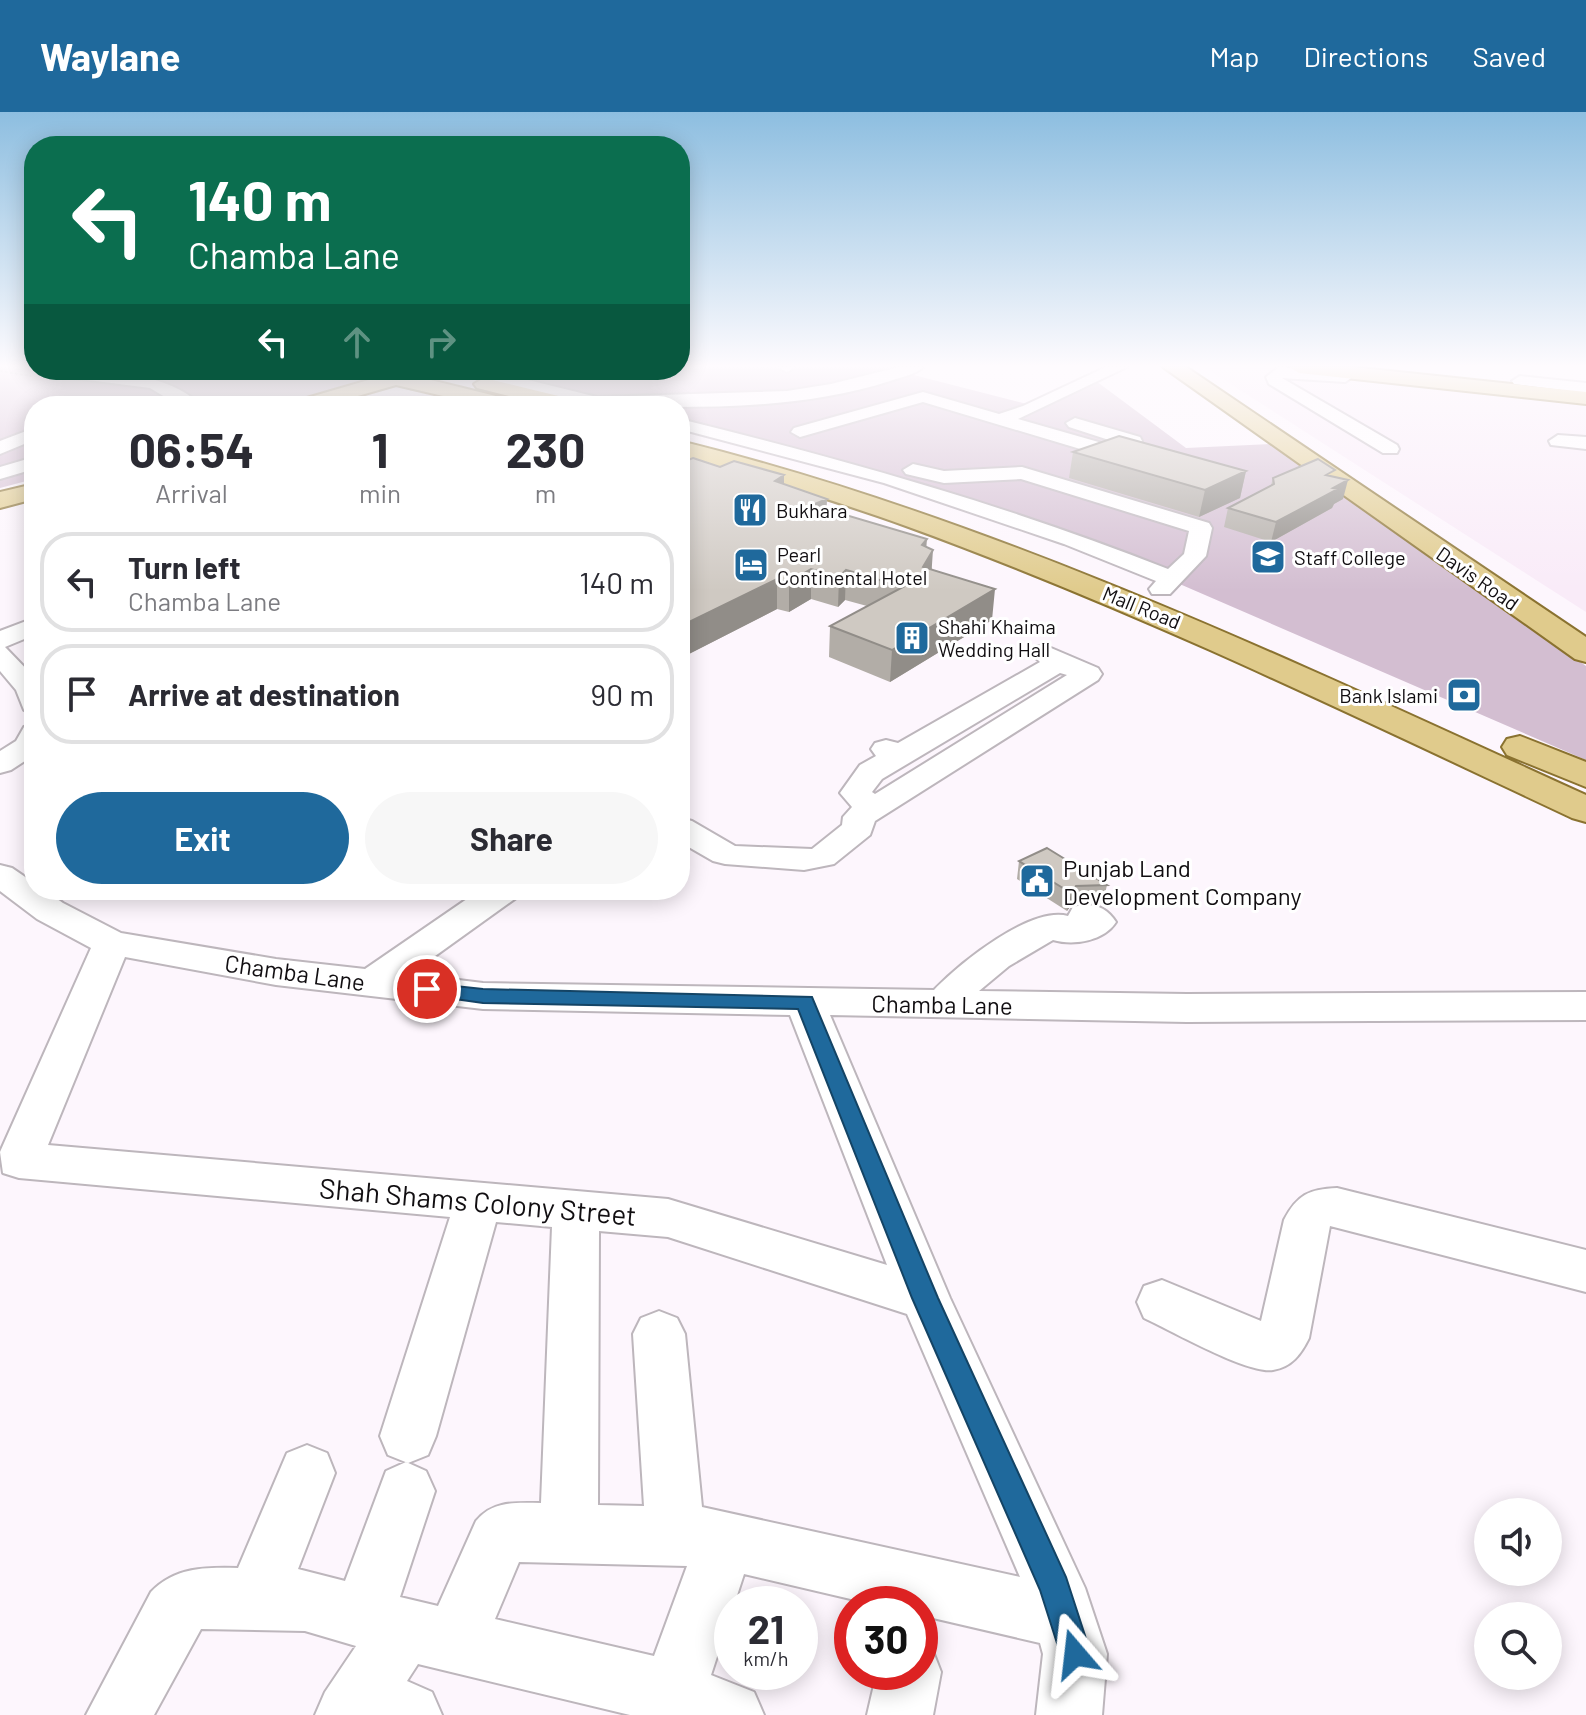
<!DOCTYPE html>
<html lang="en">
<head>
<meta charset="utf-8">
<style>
	body { margin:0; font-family:Barlow,sans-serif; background:#f7f7f7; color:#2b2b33; height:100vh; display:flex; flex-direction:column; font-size:30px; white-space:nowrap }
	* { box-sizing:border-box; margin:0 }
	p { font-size:26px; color:#7c7c81 }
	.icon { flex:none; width:44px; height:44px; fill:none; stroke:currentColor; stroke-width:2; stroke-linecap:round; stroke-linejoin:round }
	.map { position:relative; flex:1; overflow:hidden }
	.details { position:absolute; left:24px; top:284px; width:666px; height:504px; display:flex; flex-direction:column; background:#fff; border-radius:32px; box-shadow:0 4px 20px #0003 }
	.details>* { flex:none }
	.banner { position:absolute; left:24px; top:24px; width:666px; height:244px; border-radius:32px; box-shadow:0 4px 20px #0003; background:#0b6e4f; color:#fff; overflow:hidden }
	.tools { position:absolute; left:1474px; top:1386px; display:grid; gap:16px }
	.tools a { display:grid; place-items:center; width:88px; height:88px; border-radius:50%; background:#fff; box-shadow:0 4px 20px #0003; font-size:40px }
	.speed { position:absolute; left:714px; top:1474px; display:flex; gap:16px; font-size:40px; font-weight:700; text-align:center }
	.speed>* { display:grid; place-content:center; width:104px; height:104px; border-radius:50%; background:#fff; box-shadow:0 4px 20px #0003; line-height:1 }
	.speed small { font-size:20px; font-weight:400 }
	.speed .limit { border:12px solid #d22; background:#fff; color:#111 }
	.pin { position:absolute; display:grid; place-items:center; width:68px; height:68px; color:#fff; margin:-34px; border:4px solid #fff; border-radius:50%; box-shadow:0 2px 8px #0007 }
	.me { position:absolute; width:88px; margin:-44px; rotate:343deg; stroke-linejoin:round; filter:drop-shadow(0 0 6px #0008) }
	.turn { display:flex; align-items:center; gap:28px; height:168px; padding:0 32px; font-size:36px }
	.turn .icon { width:104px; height:104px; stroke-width:2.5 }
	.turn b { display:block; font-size:56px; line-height:68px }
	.lanes { display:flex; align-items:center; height:76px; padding:0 32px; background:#0003; justify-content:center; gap:40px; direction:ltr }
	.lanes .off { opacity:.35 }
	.eta { display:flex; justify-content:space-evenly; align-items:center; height:136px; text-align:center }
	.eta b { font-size:48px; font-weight:700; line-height:56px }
	.primary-button { display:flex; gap:16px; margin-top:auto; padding:16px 32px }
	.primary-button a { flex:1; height:92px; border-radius:48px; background:#1f699c; color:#fff; font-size:32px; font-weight:700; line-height:92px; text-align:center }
	.primary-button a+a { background:#f7f7f7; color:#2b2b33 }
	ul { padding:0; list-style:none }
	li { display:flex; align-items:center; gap:24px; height:100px; margin:0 16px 12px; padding:0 16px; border:4px solid #e1e1e2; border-radius:32px }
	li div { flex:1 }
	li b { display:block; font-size:30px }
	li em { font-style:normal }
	header { display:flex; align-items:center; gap:48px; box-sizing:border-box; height:112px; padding:0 40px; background:#1f699c; color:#fff }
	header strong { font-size:38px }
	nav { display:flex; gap:44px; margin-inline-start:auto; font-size:28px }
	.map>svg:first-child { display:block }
	.built { fill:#f9ebf8 }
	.green { fill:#d3bed1 }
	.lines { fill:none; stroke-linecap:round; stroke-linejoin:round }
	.minor-casing { stroke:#bdb6bc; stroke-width:4 }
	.major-casing { stroke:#8a7230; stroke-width:4 }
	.path { stroke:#9b969b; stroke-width:2; stroke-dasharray:3 2; stroke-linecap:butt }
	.minor { fill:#fff; fill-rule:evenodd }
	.major { fill:#e0cb8c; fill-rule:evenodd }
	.wall { fill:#b2ada7 }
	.shaded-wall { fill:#918d88 }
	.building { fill:#cfc9c2; stroke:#918d88; stroke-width:2 }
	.route { fill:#1f699c; stroke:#144465; stroke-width:2 }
	.labels { text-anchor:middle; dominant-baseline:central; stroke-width:6; stroke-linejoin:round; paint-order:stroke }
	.far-poi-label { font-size:20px; fill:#110e11; stroke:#fff; text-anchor:start }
	.far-street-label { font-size:20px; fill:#110e11; stroke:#fff }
	.poi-label { font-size:24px; fill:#110e11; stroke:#fff; text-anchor:start }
	.street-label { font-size:24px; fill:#110e11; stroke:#fff }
	.near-street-label { font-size:28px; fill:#110e11; stroke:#fff }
</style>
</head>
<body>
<header>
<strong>Waylane</strong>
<nav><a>Map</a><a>Directions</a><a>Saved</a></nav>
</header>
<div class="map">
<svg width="1586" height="1603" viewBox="0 0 1586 1603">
	<rect width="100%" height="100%" fill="#fdf6fd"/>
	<!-- built -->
	<path class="built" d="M1204 255H1261L1586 289V500Z"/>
	<!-- green -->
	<path class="green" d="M0 255H34V258H352L390 266 292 294H34V367L0 376Z
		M680 255H903L902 260 1027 292 1096 269 1186 336 1271 332 1586 554V648L1175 470 1036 419 680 308V294H628L480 258H680Z"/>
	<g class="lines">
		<defs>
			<path id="minor" d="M777 255H795L787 260Z
				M899 255H923C915 263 901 265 890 269 784 303 666 294 556 294L554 291 562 286 462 261 460 258H488L597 285 787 279 831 272Z
				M1106 255H1127L1018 307 1102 331 1112 329 1069 315 1066 311 1075 306 1140 325 1142 329 1140 333 1111 340 1108 345 1091 350 1081 344 1087 339 923 290 800 325 791 320 794 316 923 280 999 302 1023 294Z
				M1279 255 1351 262 1353 265 1345 270 1282 266 1397 333 1399 337 1397 341H1383L1269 272 1266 265Z
				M41 258C88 258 167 256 201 294H180L150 276 49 263Z
				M1520 264 1586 271V281L1514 272 1512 269Z
				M680 307C846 348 1009 394 1168 457L1184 442 1189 419 1021 367 944 371 906 362 903 358 913 352 944 359 1022 355 1209 411 1212 416 1206 444 1170 482H1152L1149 477 1156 469 1064 432 884 371 680 317Z
				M34 316V328L0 342V329Z
				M1558 323 1586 325V337L1551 333 1549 329Z
				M34 345V357L0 367V355Z
				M34 506V523L5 535 34 565V600L24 598 16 578 0 559V519Z
				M1044 533 1098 556 1102 562 1098 568 875 709 870 723 834 752 804 758 725 752 713 749 680 730V706L692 709 735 734 812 737 842 713 843 705 852 695 840 681 860 653 876 644 871 637 875 631 886 628 898 631 1040 550 1031 541 1035 535ZM1060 561 1067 563 875 682 872 680 882 667Z
				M34 612V643L11 658 0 661V639L16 629 24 615Z
				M0 753 12 756 34 771V778H44L63 791 121 821 276 847 365 857 480 778H522L516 786 410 862 483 871 934 878C960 851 1030 794 1068 804L1073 795C1091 790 1106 794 1116 810 1104 829 1074 834 1053 828L1009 854 979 879 1187 882 1586 880V908L1187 910 830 903 950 1186 1085 1476 1107 1542 1102 1603H1036L1043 1542 1040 1531 920 1503V1492H872L744 1462 711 1563 754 1580 764 1603H630L418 1552 407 1569 432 1580 442 1603H315L325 1580 356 1534 305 1519 201 1517 154 1603H86L151 1480C175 1455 205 1455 238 1456L287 1341 307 1333 327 1341 335 1361 298 1457 345 1469 386 1359 406 1350 426 1359 435 1379 400 1485 438 1494 476 1409C493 1388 516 1391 541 1391L552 1115 496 1110 436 1324 428 1343 408 1351 388 1343 380 1324 450 1105 19 1066 3 1061 0 1040 91 836 37 807 0 779ZM125 845 276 873 483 897 790 903 887 1153 668 1087 48 1033ZM599 1119 668 1125 907 1202 1020 1465 702 1395 685 1222 677 1206 659 1199 641 1206 633 1222 644 1394 598 1393ZM519 1450 687 1454 654 1544 495 1507Z
				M1337 1076 1586 1138V1180L1330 1114 1309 1226C1301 1242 1292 1255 1273 1258 1247 1262 1170 1218 1144 1206L1137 1190 1144 1174 1162 1168 1261 1209 1284 1108C1297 1083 1309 1077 1337 1076Z
				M920 1533 932 1537 941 1560 933 1603H867L877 1560H920Z"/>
			<path id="major" d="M1163 255H1186L1586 525V550L1575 547Z
				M1289 255H1352L1586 280V292L1299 261Z
				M348 258 398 260 520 290 524 294H486L396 273 323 294H289L293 290 372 267 351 262Z
				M484 266 583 290 587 294H550L477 276 474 272Z
				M680 329C995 407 1292 549 1586 683V710L1572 706C1353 603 1134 497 906 414 831 387 756 365 680 343Z
				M34 372V387L0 396V380Z
				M1520 624 1586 650V675L1507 643 1502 635 1507 627Z"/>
		</defs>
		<!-- minor casing -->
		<use href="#minor" class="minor-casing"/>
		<!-- major casing -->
		<use href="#major" class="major-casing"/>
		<!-- path -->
		<path class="path" d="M0 259 31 264"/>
		<!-- minor -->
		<use href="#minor" class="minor"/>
		<!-- major -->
		<use href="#major" class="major"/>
	</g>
	<!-- wall -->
	<path class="wall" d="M1073 340 1246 359 1240 386 1199 405 1069 366Z
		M680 351 720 355 784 373 826 398 926 435 932 458 992 508 890 570 829 545 830 514 867 494 845 488 838 495 811 487 789 500 777 497 685 544 680 543Z
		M1333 365 1343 387 1334 392 1332 396 1271 430 1224 415 1228 396 1271 373 1273 366Z
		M1019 749 1107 773 1103 791 1072 792 1067 799 1017 767Z"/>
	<!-- shaded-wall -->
	<path class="shaded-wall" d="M1246 359 1240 386 1199 405 1205 378Z
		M784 363V390L775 369Z
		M1348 368 1343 387 1334 392 1332 396 1271 430 1276 410Z
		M827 387 826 415 812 393Z
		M927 427 925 451 933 438 931 467 920 485 922 433Z
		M811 457V487L789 500V470Z
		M846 458 845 488 838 495 839 465Z
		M777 467V497L685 544 683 513Z
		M995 477 992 508 890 570 892 538Z
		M1076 774 1072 792 1067 799 1071 781Z"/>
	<!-- building -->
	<path class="building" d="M1119 324 1246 359 1205 378 1073 340Z
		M693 346 720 355 734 349 784 363 775 369 827 387 812 393 927 427 922 433 933 438 923 455 995 477 892 538 830 514 903 475 846 458 839 465 811 457 789 470 777 467 683 513 680 512V351Z
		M1318 347 1335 358 1326 363 1348 368 1333 376 1338 377 1276 410 1228 396 1274 372 1273 366Z
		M1047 736 1107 773 1076 774 1071 781 1019 749Z"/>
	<!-- sky -->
	<linearGradient id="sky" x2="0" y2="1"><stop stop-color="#8dbee0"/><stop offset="0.53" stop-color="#fefbfe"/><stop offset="1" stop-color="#fefbfe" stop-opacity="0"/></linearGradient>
	<rect width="1586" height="479" fill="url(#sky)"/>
	<!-- route -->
	<path class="route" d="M427 871 483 877 812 885 938 1186 1066 1465 1091 1542 1086 1553 1075 1558 1064 1553 1040 1478 912 1186 798 897 483 891 420 882 418 877Z"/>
	<!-- icons -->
	<defs>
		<symbol id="restaurant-square" viewBox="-11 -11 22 22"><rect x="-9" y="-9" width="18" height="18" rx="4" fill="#1f699c" stroke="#fff"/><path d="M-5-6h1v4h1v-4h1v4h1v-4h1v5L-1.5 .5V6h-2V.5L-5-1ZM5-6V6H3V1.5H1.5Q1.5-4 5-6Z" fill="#fff"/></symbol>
		<symbol id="university-square" viewBox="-11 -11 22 22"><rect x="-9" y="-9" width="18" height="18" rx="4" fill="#1f699c" stroke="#fff"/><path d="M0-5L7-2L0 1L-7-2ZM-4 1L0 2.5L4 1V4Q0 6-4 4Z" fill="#fff"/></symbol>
		<symbol id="hotel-square" viewBox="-11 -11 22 22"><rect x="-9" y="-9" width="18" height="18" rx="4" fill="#1f699c" stroke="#fff"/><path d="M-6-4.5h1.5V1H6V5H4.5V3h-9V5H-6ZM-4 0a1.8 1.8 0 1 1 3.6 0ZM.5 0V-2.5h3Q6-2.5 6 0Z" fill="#fff"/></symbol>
		<symbol id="building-square" viewBox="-11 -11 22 22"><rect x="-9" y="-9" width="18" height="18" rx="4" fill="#1f699c" stroke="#fff"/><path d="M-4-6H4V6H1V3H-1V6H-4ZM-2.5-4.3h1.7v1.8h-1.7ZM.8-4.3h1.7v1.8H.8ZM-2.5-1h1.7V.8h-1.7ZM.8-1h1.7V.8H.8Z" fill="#fff"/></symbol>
		<symbol id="bank-square" viewBox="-11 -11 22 22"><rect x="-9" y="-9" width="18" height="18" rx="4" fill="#1f699c" stroke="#fff"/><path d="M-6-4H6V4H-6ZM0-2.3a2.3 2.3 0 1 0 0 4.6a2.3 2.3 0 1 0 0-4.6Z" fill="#fff"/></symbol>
		<symbol id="civic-square" viewBox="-11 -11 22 22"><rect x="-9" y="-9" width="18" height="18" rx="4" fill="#1f699c" stroke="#fff"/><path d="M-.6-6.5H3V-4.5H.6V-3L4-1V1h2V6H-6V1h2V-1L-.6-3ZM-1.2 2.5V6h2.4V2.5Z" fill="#fff"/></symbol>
	</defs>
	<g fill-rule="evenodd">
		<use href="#restaurant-square" x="730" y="378" width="40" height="40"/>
		<use href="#university-square" x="1248" y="425" width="40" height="40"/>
		<use href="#hotel-square" x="731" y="433" width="40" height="40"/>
		<use href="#building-square" x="892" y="506" width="40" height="40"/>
		<use href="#bank-square" x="1444" y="563" width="40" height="40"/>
		<use href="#civic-square" x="1017" y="749" width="40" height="40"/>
	</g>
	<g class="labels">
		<!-- far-poi labels -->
		<g class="far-poi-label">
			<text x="776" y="398">Bukhara</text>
			<text x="777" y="442">Pearl<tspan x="777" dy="23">Continental Hotel</tspan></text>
			<text x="1294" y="445">Staff College</text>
			<text x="938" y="514">Shahi Khaima<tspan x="938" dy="23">Wedding Hall</tspan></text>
			<text x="1438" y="583" text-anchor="end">Bank Islami</text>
		</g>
		<!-- far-street labels -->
		<g class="far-street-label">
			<text transform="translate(1478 466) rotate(35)">Davis Road</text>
			<text transform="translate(1142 495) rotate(22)">Mall Road</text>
		</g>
		<!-- poi labels -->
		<g class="poi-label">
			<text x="1063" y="755">Punjab Land<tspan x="1063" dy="28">Development Company</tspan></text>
		</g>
		<!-- street labels -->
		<g class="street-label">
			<text transform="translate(295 860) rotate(8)">Chamba Lane</text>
			<text transform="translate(942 892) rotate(1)">Chamba Lane</text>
		</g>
		<!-- near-street labels -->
		<g class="near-street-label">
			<text transform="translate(478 1089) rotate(5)">Shah Shams Colony Street</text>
		</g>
	</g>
</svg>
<div class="tools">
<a><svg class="icon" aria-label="sound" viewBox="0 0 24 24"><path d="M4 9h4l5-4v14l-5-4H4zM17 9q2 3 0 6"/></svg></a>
<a><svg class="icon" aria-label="search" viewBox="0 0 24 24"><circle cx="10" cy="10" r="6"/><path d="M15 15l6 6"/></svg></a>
</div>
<div class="speed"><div>21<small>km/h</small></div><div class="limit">30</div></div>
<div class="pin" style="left:427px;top:877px;background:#d93025"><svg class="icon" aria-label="arrive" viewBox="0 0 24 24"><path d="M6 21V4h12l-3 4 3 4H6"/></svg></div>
<svg class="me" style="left:1075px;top:1542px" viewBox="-20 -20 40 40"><path d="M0-17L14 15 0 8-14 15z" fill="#1f699c" stroke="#fff" stroke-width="4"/></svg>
<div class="banner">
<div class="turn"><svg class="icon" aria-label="left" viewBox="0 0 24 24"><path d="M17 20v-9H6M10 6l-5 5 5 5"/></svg><div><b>140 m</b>Chamba Lane</div></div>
<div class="lanes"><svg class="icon" aria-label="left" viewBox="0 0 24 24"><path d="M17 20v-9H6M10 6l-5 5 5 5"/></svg><svg class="icon off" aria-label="ahead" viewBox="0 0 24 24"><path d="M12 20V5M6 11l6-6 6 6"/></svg><svg class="icon off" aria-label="right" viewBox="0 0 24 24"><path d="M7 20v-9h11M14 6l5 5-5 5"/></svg></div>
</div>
<section class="details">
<div class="eta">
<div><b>06:54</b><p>Arrival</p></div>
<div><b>1</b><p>min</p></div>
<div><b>230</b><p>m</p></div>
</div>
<ul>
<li><svg class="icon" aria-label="left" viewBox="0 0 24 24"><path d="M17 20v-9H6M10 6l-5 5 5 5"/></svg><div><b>Turn left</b><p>Chamba Lane</p></div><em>140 m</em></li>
<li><svg class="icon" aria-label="arrive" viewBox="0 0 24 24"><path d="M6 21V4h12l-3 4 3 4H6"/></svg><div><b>Arrive at destination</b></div><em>90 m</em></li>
</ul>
<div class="primary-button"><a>Exit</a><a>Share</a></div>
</section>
</div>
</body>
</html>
